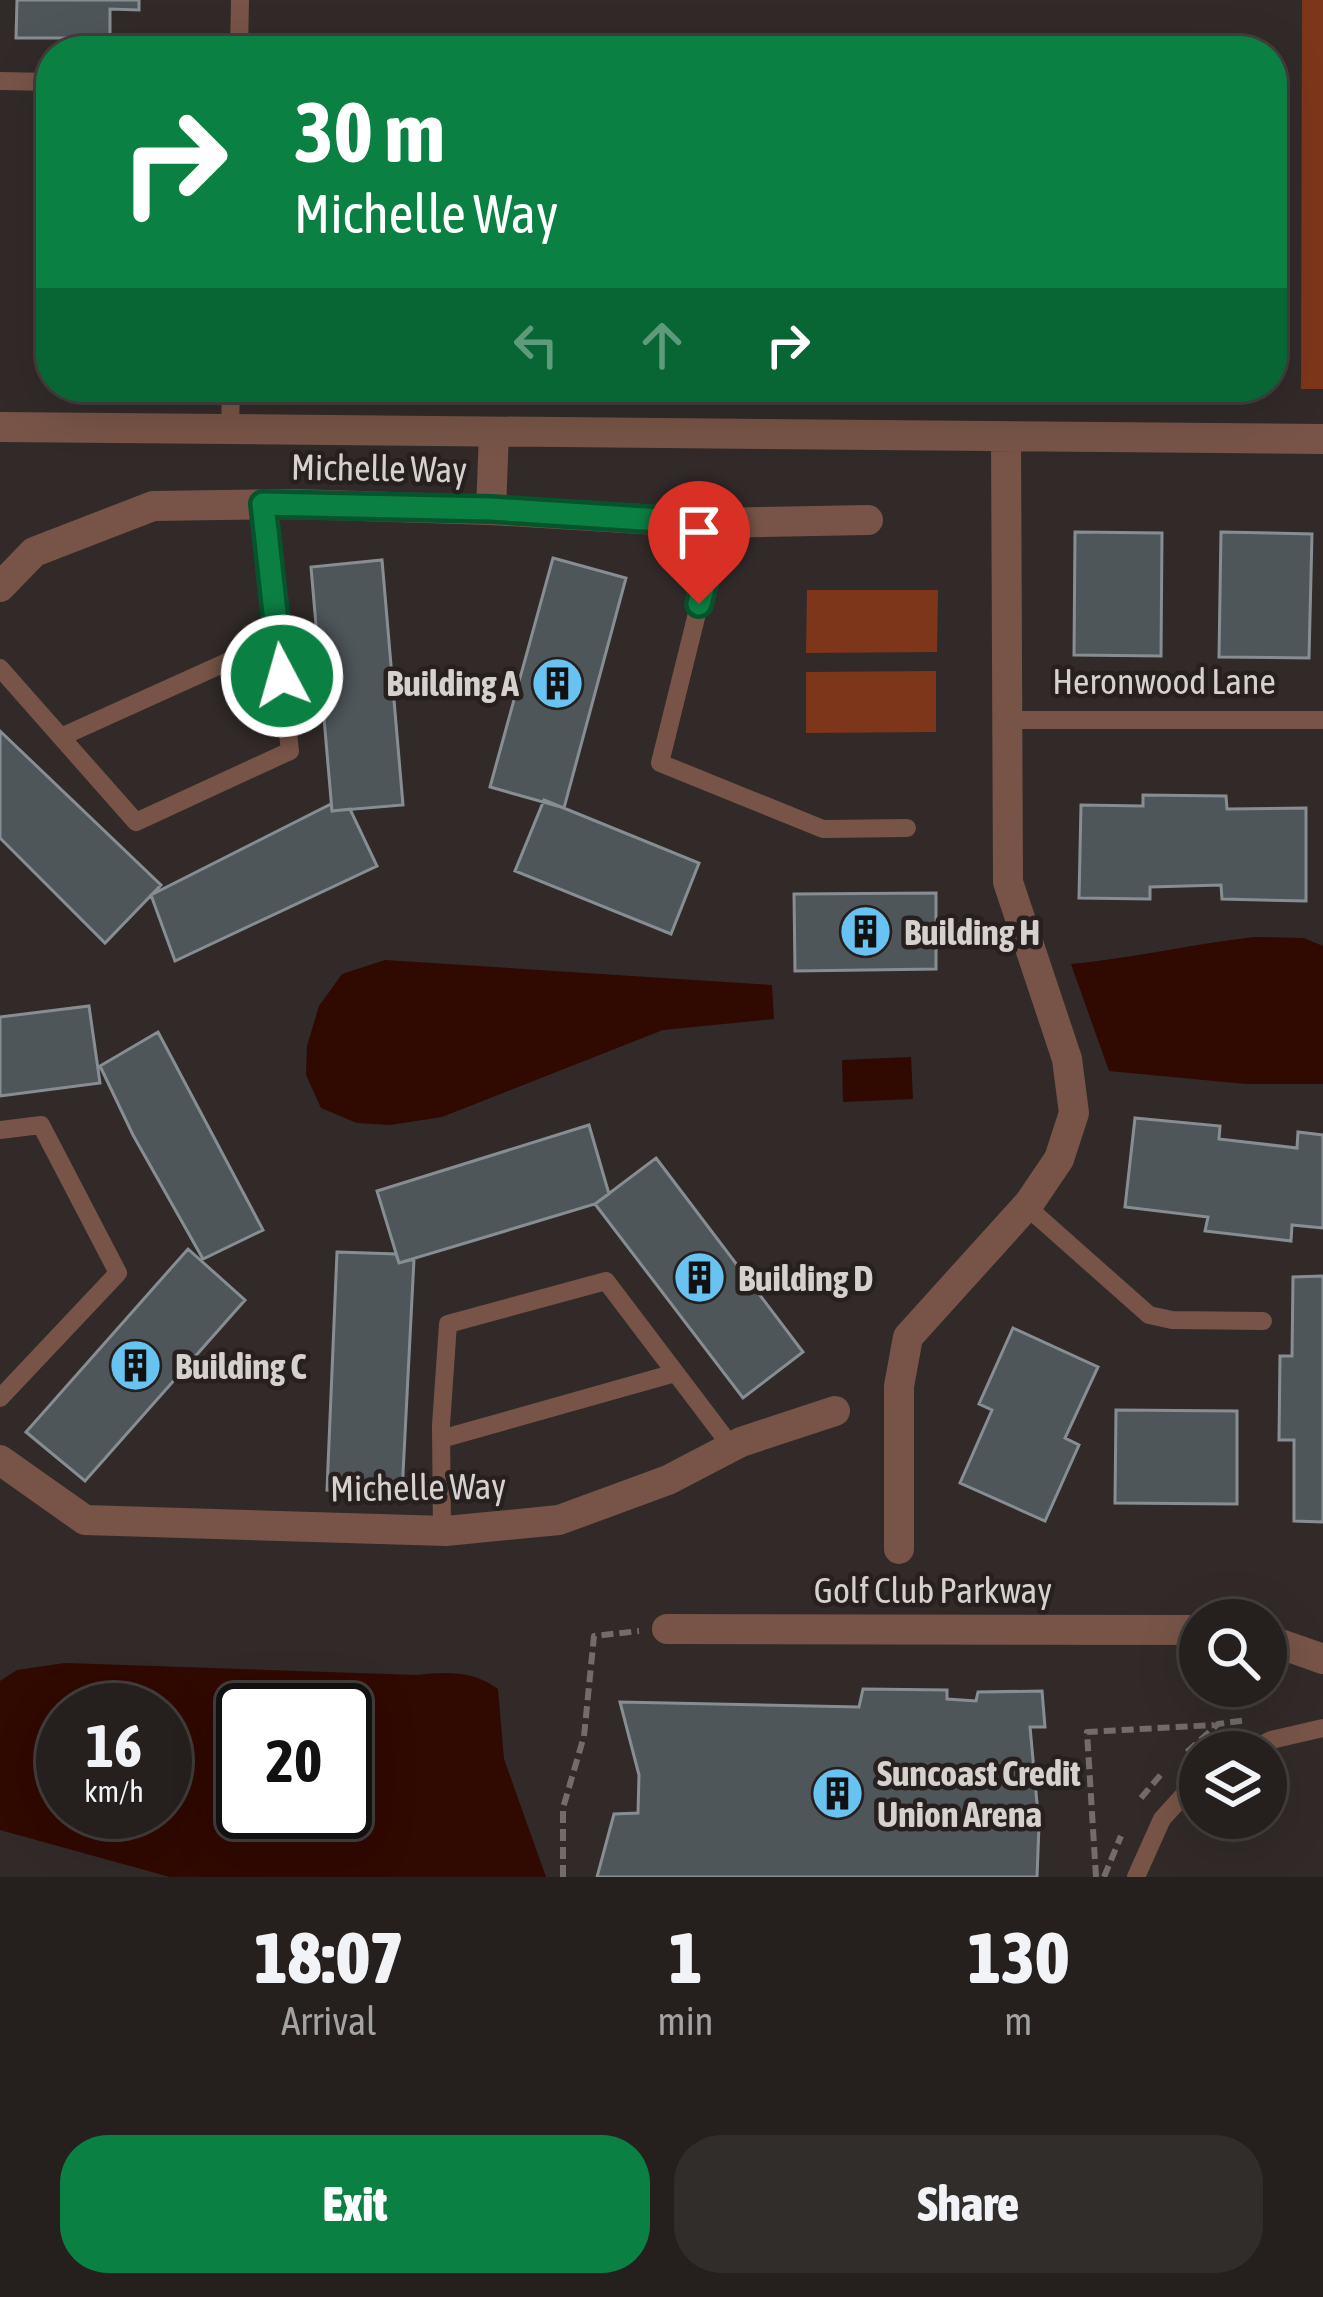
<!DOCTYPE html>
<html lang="en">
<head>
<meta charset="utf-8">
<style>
	body { margin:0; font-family:"Asap Condensed",sans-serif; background:#312d2b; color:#f1f3f6; height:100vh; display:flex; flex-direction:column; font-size:45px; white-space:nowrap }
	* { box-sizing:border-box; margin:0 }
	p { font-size:39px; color:#a3a3a4 }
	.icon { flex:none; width:66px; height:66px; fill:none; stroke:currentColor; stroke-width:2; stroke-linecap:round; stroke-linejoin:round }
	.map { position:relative; height:1877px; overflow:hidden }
	.side { display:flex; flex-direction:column; background:#25201e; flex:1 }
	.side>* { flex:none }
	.banner { position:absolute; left:36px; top:36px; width:1251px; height:366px; border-radius:48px; box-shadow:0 12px 48px #0002,0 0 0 3px #423e3c; background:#0b8043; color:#fff; overflow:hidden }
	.tools { position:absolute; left:1179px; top:1599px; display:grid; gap:24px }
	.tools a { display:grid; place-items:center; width:108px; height:108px; border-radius:50%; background:#25201e; box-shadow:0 12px 48px #0002,0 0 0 3px #423e3c; font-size:60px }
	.speed { position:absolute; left:36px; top:1683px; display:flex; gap:24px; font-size:60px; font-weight:700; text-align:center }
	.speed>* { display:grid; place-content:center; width:156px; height:156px; border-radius:50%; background:#25201e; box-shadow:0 12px 48px #0002,0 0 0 3px #423e3c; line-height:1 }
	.speed small { font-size:30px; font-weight:400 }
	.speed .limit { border:6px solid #111; border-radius:18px; background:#fff; color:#111 }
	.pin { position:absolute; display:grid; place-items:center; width:102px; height:102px; color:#fff; margin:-123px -51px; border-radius:50% 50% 50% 0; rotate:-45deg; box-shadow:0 0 12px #0007 }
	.pin .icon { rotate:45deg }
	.me { position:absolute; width:132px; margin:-66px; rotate:354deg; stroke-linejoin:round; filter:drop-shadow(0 0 9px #0008) }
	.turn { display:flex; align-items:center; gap:42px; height:252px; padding:0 60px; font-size:54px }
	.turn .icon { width:156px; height:156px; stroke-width:2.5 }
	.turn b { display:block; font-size:84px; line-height:102px }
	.lanes { display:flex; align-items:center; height:114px; padding:0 60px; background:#0003; justify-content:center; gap:60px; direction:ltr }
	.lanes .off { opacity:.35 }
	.eta { display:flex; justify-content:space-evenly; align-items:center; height:204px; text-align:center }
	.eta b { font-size:72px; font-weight:800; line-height:84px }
	.action { display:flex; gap:24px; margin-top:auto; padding:24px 60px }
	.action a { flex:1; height:138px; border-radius:48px; background:#0b8043; color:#fff; font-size:48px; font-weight:800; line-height:138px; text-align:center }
	.action a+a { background:#312d2b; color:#f1f3f6 }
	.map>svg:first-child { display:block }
	.green { fill:#7d361a }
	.water { fill:#300900; fill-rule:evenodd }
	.building { fill:#4f565a; stroke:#878e93; stroke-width:3 }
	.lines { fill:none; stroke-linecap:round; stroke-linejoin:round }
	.path { stroke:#726c6a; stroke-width:6; stroke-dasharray:12 6; stroke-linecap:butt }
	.service { stroke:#775447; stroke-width:18 }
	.minor { stroke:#775447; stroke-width:30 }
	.route-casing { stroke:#07532c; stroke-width:30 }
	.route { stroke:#0b8043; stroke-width:21 }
	.labels { text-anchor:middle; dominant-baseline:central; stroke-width:9; stroke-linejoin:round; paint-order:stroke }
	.street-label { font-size:36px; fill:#d5d1cf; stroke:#27201e }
	.poi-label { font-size:36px; font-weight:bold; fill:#d5d1cf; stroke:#27201e; text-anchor:start }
</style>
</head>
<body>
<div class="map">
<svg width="1323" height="1877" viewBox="0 0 1323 1877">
	<rect width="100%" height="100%" fill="#312a28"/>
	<!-- green -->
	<path class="green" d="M1302 0H1323V389H1301Z
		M807 590H938L937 652 806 653Z
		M936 671V732L806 733V672Z"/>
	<!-- water -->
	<path class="water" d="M1254 937 1304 938 1323 946V1084H1246L1109 1071 1071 964C1133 958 1193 944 1254 937Z
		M385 960 772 985 774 1019 663 1030 442 1117 390 1125 357 1123 321 1108 306 1075 307 1046 319 1006 342 974Z
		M911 1057 913 1099 843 1102 842 1060Z
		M65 1663 416 1675C447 1672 472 1670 498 1689L504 1759 546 1877H170L0 1830V1681L17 1670ZM165 1710V1812H63V1710ZM243 1710H345V1812H243Z"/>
	<!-- building -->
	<path class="building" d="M17 0H139V10L110 9V51L69 50V38H16Z
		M1075 532 1162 533 1161 656 1074 655Z
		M1221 532 1312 534 1309 658 1219 657Z
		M553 558 626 578 564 808 490 787Z
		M382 560 403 805 332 811 311 567Z
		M0 731 161 885 105 943 0 838Z
		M1143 795 1226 796 1227 809 1306 808V901L1222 899 1221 885 1150 887V899L1079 898 1081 805 1143 806Z
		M544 800 699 863 671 934 515 871Z
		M331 804 332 811 350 809 377 866 175 961 151 895Z
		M936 893V969L795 971 794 894Z
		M89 1006 100 1083 0 1096V1017Z
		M158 1032 263 1230 203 1259 133 1135 100 1066Z
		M1135 1118 1220 1126 1219 1139 1297 1148 1298 1132 1323 1135V1228L1292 1225 1291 1241 1205 1231 1208 1217 1125 1207Z
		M589 1125 609 1194 595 1204 399 1263 377 1191Z
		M656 1158 803 1352 743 1398 595 1204Z
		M188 1249 245 1300 85 1481 26 1432Z
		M337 1252 396 1254 399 1263 414 1259 402 1493 327 1490Z
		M1323 1276V1522L1294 1521V1440H1279L1280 1356H1292L1293 1277Z
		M1013 1328 1098 1367 1065 1438 1079 1445 1045 1521 960 1483 992 1410 979 1404Z
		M1116 1410 1237 1411V1504L1115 1503Z
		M863 1689 947 1690V1699L976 1701 978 1692 1042 1691 1045 1727H1030L1039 1825 1037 1877H597L614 1814 638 1813 639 1775 620 1702 859 1707Z"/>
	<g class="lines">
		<!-- path -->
		<path class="path" d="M1187 1752 1218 1724 1247 1720
			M1141 1798 1163 1772
			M563 1877V1808L584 1736 594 1636 639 1631
			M1096 1877 1087 1732 1214 1725
			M1104 1877 1121 1836"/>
		<!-- service -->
		<path class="service" d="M239 51 240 0
			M0 81 51 82
			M230 430 231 387
			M707 523 709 565 660 763 823 829 907 828
			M0 668 136 822 290 751 263 504
			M1008 720H1321
			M61 737 278 639
			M0 1130 41 1125 118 1273 0 1398
			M1026 1206 1149 1315 1172 1320 1263 1321
			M441 1439 675 1373
			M442 1531 441 1425 448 1324 606 1281 731 1446
			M1247 1752 1271 1740 1323 1728
			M1136 1877 1162 1819 1200 1777"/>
		<!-- minor -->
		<path class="minor" d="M0 427 1323 439
			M491 510 494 432
			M0 587 34 552 153 506 294 504 491 510 707 523 868 520
			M0 1460 85 1520 446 1531 559 1520 668 1480 741 1442 835 1411
			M899 1549V1386L908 1337 1030 1202 1059 1159 1074 1113 1067 1059 1008 882 1006 437
			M667 1629 1200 1630
			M1266 1639 1323 1659"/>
	</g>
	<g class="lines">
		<defs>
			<path id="route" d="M282 676 263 504 491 509 706 523 709 565 699 604"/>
		</defs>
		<!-- route casing -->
		<use href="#route" class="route-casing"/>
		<!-- route -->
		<use href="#route" class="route"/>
	</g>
	<!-- icons -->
	<defs>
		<symbol id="building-disc" viewBox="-11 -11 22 22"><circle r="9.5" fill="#69c3f1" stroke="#27201e"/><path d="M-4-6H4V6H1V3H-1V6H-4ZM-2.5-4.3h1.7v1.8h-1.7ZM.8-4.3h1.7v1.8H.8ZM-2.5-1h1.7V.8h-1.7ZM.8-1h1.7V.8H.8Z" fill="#111"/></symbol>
	</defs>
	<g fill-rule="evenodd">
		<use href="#building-disc" x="528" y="654" width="59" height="59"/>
		<use href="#building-disc" x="836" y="902" width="59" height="59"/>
		<use href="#building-disc" x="670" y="1248" width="59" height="59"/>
		<use href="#building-disc" x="106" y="1336" width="59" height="59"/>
		<use href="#building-disc" x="808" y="1764" width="59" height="59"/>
	</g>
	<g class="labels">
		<!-- street labels -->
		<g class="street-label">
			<text transform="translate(379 468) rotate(1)">Michelle Way</text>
			<text x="1164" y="681">Heronwood Lane</text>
			<text transform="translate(418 1487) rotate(-1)">Michelle Way</text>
			<text x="933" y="1590">Golf Club Parkway</text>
		</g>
		<!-- poi labels -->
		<g class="poi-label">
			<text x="519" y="683" text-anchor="end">Building A</text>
			<text x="904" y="932">Building H</text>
			<text x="738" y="1278">Building D</text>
			<text x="175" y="1366">Building C</text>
			<text x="877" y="1773">Suncoast Credit<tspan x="877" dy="41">Union Arena</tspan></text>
		</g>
	</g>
</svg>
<div class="tools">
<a><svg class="icon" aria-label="search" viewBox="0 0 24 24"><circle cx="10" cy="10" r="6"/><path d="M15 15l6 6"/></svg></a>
<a><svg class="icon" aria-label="layers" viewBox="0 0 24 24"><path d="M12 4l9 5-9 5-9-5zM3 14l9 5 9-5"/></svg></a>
</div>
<div class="speed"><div>16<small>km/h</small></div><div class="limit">20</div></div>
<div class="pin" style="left:699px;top:604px;background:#d93025"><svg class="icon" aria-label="arrive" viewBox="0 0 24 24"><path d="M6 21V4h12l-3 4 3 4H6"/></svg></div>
<svg class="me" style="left:282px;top:676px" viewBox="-20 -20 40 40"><circle r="17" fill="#0b8043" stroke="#fff" stroke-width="3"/><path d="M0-11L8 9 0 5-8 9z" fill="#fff"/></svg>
<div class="banner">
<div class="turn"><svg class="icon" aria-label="right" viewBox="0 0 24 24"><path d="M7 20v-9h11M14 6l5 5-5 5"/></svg><div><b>30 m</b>Michelle Way</div></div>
<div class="lanes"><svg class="icon off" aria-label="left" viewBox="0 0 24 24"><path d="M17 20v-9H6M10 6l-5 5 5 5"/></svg><svg class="icon off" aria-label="ahead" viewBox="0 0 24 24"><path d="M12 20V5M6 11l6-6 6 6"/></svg><svg class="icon" aria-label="right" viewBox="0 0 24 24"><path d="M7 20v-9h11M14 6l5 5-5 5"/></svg></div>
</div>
</div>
<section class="side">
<div class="eta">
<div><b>18:07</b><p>Arrival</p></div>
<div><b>1</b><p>min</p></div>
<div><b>130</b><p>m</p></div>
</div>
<div class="action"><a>Exit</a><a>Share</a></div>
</section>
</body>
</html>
